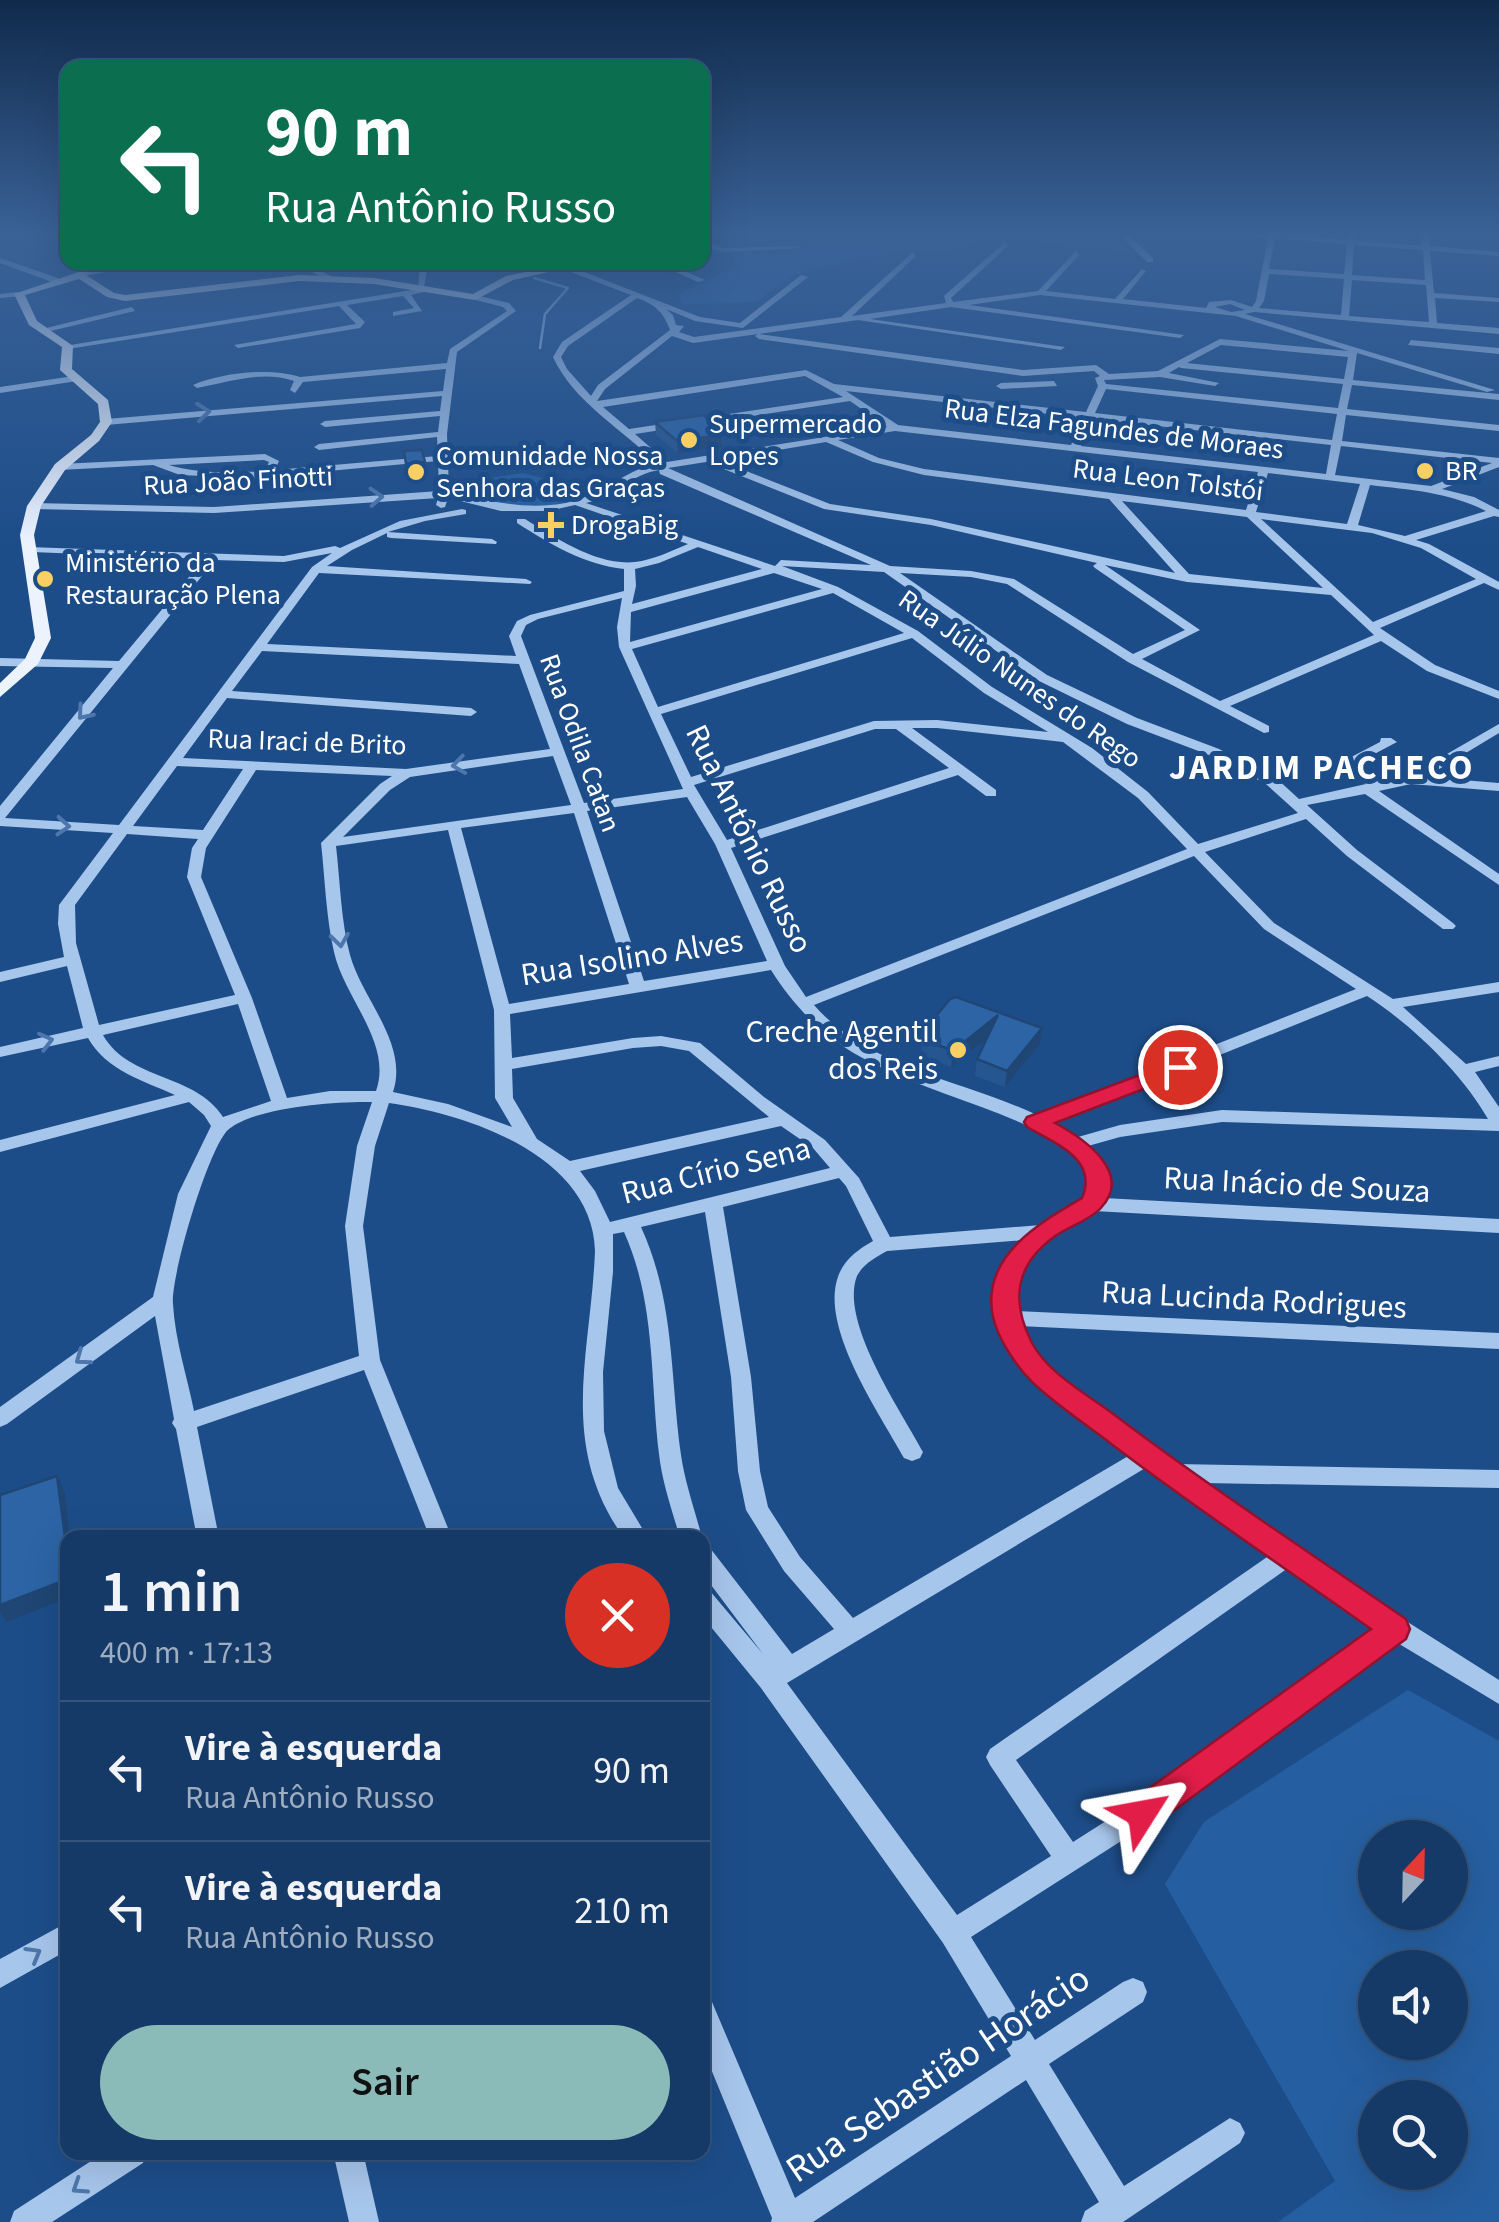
<!DOCTYPE html>
<html lang="pt">
<head>
<meta charset="utf-8">
<style>
	body { margin:0; font-family:"Source Sans 3",sans-serif; background:#234570; color:#f1f3f6; height:100vh; display:flex; flex-direction:column; font-size:38px; white-space:nowrap }
	* { box-sizing:border-box; margin:0 }
	p { font-size:32px; color:#9eadc0 }
	.icon { flex:none; width:55px; height:55px; fill:none; stroke:currentColor; stroke-width:2; stroke-linecap:round; stroke-linejoin:round }
	.map { position:relative; flex:1; overflow:hidden }
	.sheet { position:absolute; left:60px; top:1530px; width:650px; height:630px; display:flex; flex-direction:column; background:#163a67; border-radius:20px; box-shadow:0 10px 40px #0002,0 0 0 2px #35547b }
	.sheet>* { flex:none }
	.top-card { position:absolute; left:60px; top:60px; width:650px; height:210px; border-radius:20px; box-shadow:0 10px 40px #0002,0 0 0 2px #35547b; background:#0b6e4f; color:#fff; overflow:hidden }
	.needle { width:65px; rotate:22deg }
	.controls { position:absolute; left:1358px; top:1820px; display:grid; gap:20px }
	.controls a { display:grid; place-items:center; width:110px; height:110px; border-radius:50%; background:#163a67; box-shadow:0 10px 40px #0002,0 0 0 2px #35547b; font-size:50px }
	.pin { position:absolute; display:grid; place-items:center; width:85px; height:85px; color:#fff; margin:-42px; border:5px solid #fff; border-radius:50%; box-shadow:0 2px 10px #0007 }
	.me { position:absolute; width:110px; margin:-55px; rotate:56deg; stroke-linejoin:round; filter:drop-shadow(0 0 8px #0008) }
	.turn { display:flex; align-items:center; gap:35px; height:210px; padding:0 40px; font-size:45px }
	.turn .icon { width:130px; height:130px; stroke-width:2.5 }
	.turn b { display:block; font-size:70px; line-height:85px }
	.round { display:grid; place-items:center; flex:none; width:105px; height:105px; border-radius:52px; background:#234570 }
	.overview { display:flex; align-items:center; justify-content:space-between; height:170px; padding:0 40px }
	h1 { font-size:60px; font-weight:600; line-height:75px }
	.cta { display:flex; gap:20px; margin-top:auto; padding:20px 40px }
	.cta a { flex:1; height:115px; border-radius:60px; background:#8bbbb9; color:#111; font-size:40px; font-weight:600; line-height:115px; text-align:center }
	ul { padding:0; list-style:none }
	li { display:flex; align-items:center; gap:30px; height:140px; padding:0 40px; border-top:2px solid #35547b }
	li div { flex:1 }
	li b { display:block; font-size:38px }
	li em { font-style:normal }
	.map>svg:first-child { display:block }
	.green { fill:#265fa1; fill-rule:evenodd }
	.lines { fill:none; stroke-linecap:round; stroke-linejoin:round }
	.stream { stroke:#9ac1ed; stroke-width:2.5 }
	.minor { fill:#a7c6ec; fill-rule:evenodd }
	.major { fill:#ecf3ff; fill-rule:evenodd }
	.wall { fill:#26568f }
	.shaded-wall { fill:#1f4674 }
	.building { fill:#2c64a6; stroke:#1f4674; stroke-width:2.5 }
	.oneway { stroke:#4d77ac }
	.route { fill:#e11d48; stroke:#92132f; stroke-width:2.5 }
	.poi-dot { fill:#fccf65; stroke:#1d4d89; stroke-width:4 }
	.labels { text-anchor:middle; dominant-baseline:central; stroke-width:10; stroke-linejoin:round; paint-order:stroke }
	.far-poi-label { font-size:28px; fill:#fff; stroke:#1d4d89; text-anchor:start }
	.far-street-label { font-size:28px; fill:#fff; stroke:#1d4d89 }
	.street-label { font-size:32px; fill:#fff; stroke:#1d4d89 }
	.poi-label { font-size:32px; fill:#fff; stroke:#1d4d89; text-anchor:end }
	.far-district-label { font-size:35px; font-weight:bold; letter-spacing:2.5px; fill:#fff; stroke:#1d4d89 }
	.near-street-label { font-size:38px; fill:#fff; stroke:#1d4d89 }
</style>
</head>
<body>
<div class="map">
<svg width="1499" height="2222" viewBox="0 0 1499 2222">
	<rect width="100%" height="100%" fill="#1d4d89"/>
	<!-- green -->
	<path class="green" d="M852 233H1032L1120 242 1128 251 1016 241 976 243 946 251H905L812 269 794 275 756 302 682 305 678 294 736 266 732 253 780 252Z
		M523 473 591 491C564 515 480 509 455 483Z
		M1408 1690 1499 1741V2222H1278L1335 2181 1165 1884 1204 1822ZM1375 1838H1450V1912H1375ZM1375 1968H1450V2042H1375ZM1375 2098H1450V2172H1375Z"/>
	<g class="lines">
		<!-- stream -->
		<path class="stream" d="M534 278 568 288 545 314 540 348"/>
		<!-- minor -->
		<path class="minor" d="M1118 233H1126L1153 258V262H1147Z
			M1232 233H1276L1347 240 1348 233H1354V240L1422 246 1421 233H1429L1430 246 1499 252V256L1430 251 1434 293 1499 298V302L1435 298 1437 323 1499 328V334L1254 312 1245 314 1495 390 1487 392 1357 353 1353 380 1499 394V400L1352 385 1347 409 1499 425V431L1346 415 1342 441 1499 458V467L1442 489 1474 497 1499 510V517L1494 516 1416 540 1429 544 1499 582V590L1484 583 1380 628 1435 665 1499 691V699L1427 671 1381 641 1230 706 1269 726V732L1264 733 1128 662 1007 584 971 577 900 573 1047 675 1137 718 1219 749 1276 778 1299 799 1366 784 1332 767 1380 742 1381 738H1391L1397 742 1350 767 1383 782 1407 777 1499 724V733L1426 777 1499 783V791L1411 784 1379 791 1499 874V885L1365 794 1307 805 1357 850 1453 923 1456 926 1453 929H1443L1347 856 1306 819 1205 852 1274 923 1393 999 1499 982V992L1403 1007 1466 1064 1499 1056V1066L1475 1072 1499 1107V1131L1222 1122 1120 1137 1088 1146C1104 1160 1110 1178 1104 1198L1499 1219V1233L1094 1211C1055 1238 1010 1253 1015 1311L1499 1333V1349L1019 1326 1033 1351 1050 1370 1112 1420 1176 1464 1499 1470V1488L1204 1483 1362 1593 1499 1680V1704L1396 1642 1179 1804 971 1937 1035 2040 1123 1982 1133 1978 1143 1982 1147 1992 1143 2002 1049 2064 1124 2186 1230 2118 1240 2123 1245 2133 1240 2143 1123 2222H1081L1085 2211 1099 2202 1026 2080 813 2222H771L772 2218 702 2047V1998L712 2002 795 2198 1011 2056 943 1943 761 1688 702 1616V1588L710 1591 763 1654 702 1573V1545L710 1548 792 1654 834 1629 784 1571 746 1510 738 1471 731 1377 705 1212 641 1227C675 1301 670 1377 681 1455 685 1483 695 1510 702 1538H680C672 1510 662 1482 659 1454 650 1379 656 1303 624 1232L613 1234V1272L603 1372 604 1431 618 1488 648 1538H624C557 1444 591 1354 595 1251 593 1156 468 1114 389 1103L375 1146 363 1226 380 1360 452 1538H430L364 1370 197 1427 219 1538H197L176 1429 172 1423 174 1419 155 1316 7 1424 0 1427V1407L153 1297 178 1194 211 1126 204 1115 189 1102 0 1152V1140L175 1095C142 1080 107 1071 88 1038L0 1057V1047L83 1028 67 966 0 982V972L64 957 58 924 59 905 113 833 0 826V806L113 668 0 666V658L119 661 204 559 32 552 28 551V547L284 556 335 546 340 548 400 521 462 509 466 510V514L425 521 388 532 492 539 497 542 496 544 391 538 387 537V533L352 550 327 566 526 579 532 582 530 584 319 573 267 644 516 656 509 636 517 621 530 615 624 591V569C585 565 550 544 517 523V519H525C556 538 597 566 635 562 653 560 671 551 688 544L575 505 548 511H501L448 498 445 507 441 508 436 505 438 498 214 513 34 509 29 506 34 503 214 507 439 491 438 461 252 478 180 475 153 465 60 470 55 467 60 464 265 454 279 461 275 470 438 456 437 437 319 450 314 447 319 444 438 432 440 416 325 427 320 424 325 421 440 411 442 396 106 425 101 422 106 419 443 391 446 369 303 382 295 393 290 390 294 381C263 370 228 382 197 388L193 385C221 373 270 367 300 377L447 363 450 349 507 311 503 307 472 299 475 295 509 303 516 311 457 352 447 434 449 492C495 503 549 516 594 493 616 483 633 468 657 464 623 429 574 403 553 357L562 342 631 295 563 269 566 265 700 317 740 323 801 275 808 277 743 328 695 321 666 309 673 315 676 325 684 326 679 332 694 337 841 317 913 252 916 256 852 316 946 303 944 296 1005 242 1008 246 951 298 953 302 1038 291 1076 251 1079 255 1046 291 1115 299 1142 269 1146 271 1123 299 1206 308 1209 302 1231 300 1252 307 1256 301 1268 238ZM1275 238 1347 244 1344 274 1269 269ZM1354 245 1423 250 1425 280 1352 275ZM1269 274 1344 279 1341 315 1259 308 1264 301ZM1352 280 1426 285 1429 322 1349 316ZM1040 295 1236 316 1349 351 1220 339 1158 371 1109 374 1096 365 1023 370 759 334 858 320 1061 350 1065 347 870 319 951 307 1180 338 1184 335 969 305ZM637 298C654 304 664 312 670 330L598 385 591 396 567 369 561 357 568 346ZM1230 304 1245 310 1231 312 1215 307ZM758 334 755 336 759 339 1023 376 1094 371 1100 376 1095 378 1098 386 1086 412 834 384 806 370 597 401 605 389 672 336 693 343ZM1221 345 1348 357 1344 379 1187 363ZM1179 367 1181 368 1343 384 1338 408 1106 384 1104 380 1160 377 1215 386 1219 383 1169 373ZM805 376 843 397 629 429 603 407ZM1106 389 1337 414 1332 440 1095 413ZM846 391 1084 418 1071 445 898 425ZM850 401 887 427 667 462 635 434ZM1093 419 1331 445 1326 474 1081 446ZM895 431 1258 472 1246 510 924 469 879 458 838 440ZM826 442 873 462 924 475 1109 499 1175 573 931 519 830 504 718 460ZM1341 446 1492 463 1431 486 1335 475ZM264 460 269 462 265 471C233 473 199 474 169 465ZM706 462 824 509 931 525 1097 563 1093 566 1095 568 1185 630 1133 654 1014 579 971 571 890 566 668 468ZM659 470 660 474 871 565 781 560 775 566 586 503C612 497 632 474 659 470ZM1268 473 1360 484 1347 524 1256 512ZM1370 485C1410 490 1449 492 1486 511L1405 536 1358 525ZM1122 501 1247 517 1323 588 1189 574ZM1261 519 1372 533 1421 548 1476 579 1373 622ZM698 547 762 569 632 604 636 586 635 569 659 563ZM332 553 312 567 119 825 5 818 215 560 284 562ZM1105 565 1187 582 1331 595 1374 635 1220 701 1142 659 1200 630ZM782 566 884 572 1039 681 1127 724 1209 755 1266 784 1298 813 1198 844 1148 792 1092 748 992 687 918 631 838 587ZM774 573 822 589 630 642 631 612ZM833 593 904 633 658 707 632 649ZM622 598 617 627 619 647 683 789 584 803 521 636 526 625 538 619ZM912 638 984 693 1048 732 937 720 874 721 691 777 661 714ZM262 651 519 664 550 749 406 769 183 758 227 698 471 716 477 712 471 708 232 691ZM912 728H937L1063 742 1138 798 1187 849 806 997 785 966 731 848 958 775 986 796H996V790ZM875 729H896L949 768 727 840 694 785ZM553 756 571 805 343 837 390 790 410 777ZM177 766 243 769 203 830 133 826ZM256 770 392 776 380 784 321 843C325 879 326 917 334 952 344 998 393 1043 376 1091H330L287 1098 252 998 201 877 206 848ZM687 797 715 844 767 961 644 981 587 811ZM574 813 629 984 509 1004 461 828ZM448 830 494 1010 495 1098 512 1127 448 1104 393 1092C409 1044 362 999 350 955 341 922 340 880 336 846ZM127 834 198 839 192 848 187 877 235 995 99 1025 76 943 75 905ZM1194 856 1264 929 1356 989 1037 1115C963 1080 870 1069 814 1005ZM771 970C797 1011 828 1041 872 1063 922 1089 979 1103 1030 1127 1048 1135 1068 1144 1082 1160 1090 1171 1089 1185 1086 1197L1041 1225 890 1237 859 1178 825 1140 764 1097 700 1043 661 1036 633 1038 512 1058 510 1014ZM1367 996C1413 1026 1461 1072 1488 1119L1222 1110 1120 1125 1078 1137 1053 1122ZM238 1004 271 1101 223 1117C195 1073 129 1081 103 1035ZM661 1046 689 1051 769 1117 570 1161 537 1139 513 1098 512 1069 633 1048ZM372 1102 357 1146 345 1226 359 1356 194 1411C187 1376 175 1340 173 1304 170 1278 209 1145 229 1129 256 1107 337 1101 372 1102ZM781 1126 813 1148 830 1168 610 1222 595 1191 580 1171ZM839 1178 846 1186 873 1241C857 1250 842 1261 837 1280 822 1331 880 1414 904 1458L912 1461 920 1458 923 1452C902 1412 839 1322 857 1276 863 1264 876 1257 887 1251L1023 1240C940 1329 1064 1409 1130 1455L853 1618 800 1557 768 1507 760 1471 751 1377 723 1207ZM1147 1467 1270 1555 990 1749 986 1757 990 1765 1051 1856 957 1915 787 1683ZM1288 1568 1376 1629 1161 1786 1073 1842 1016 1760Z
			M702 242 724 248 798 246 802 248 724 252 702 246Z
			M0 258 58 278 59 280 52 282 0 263Z
			M136 262H154L80 277 76 275Z
			M240 262H262L212 271 208 269Z
			M294 262H304L334 278 327 280Z
			M420 262H428L424 288 435 289 411 295 422 311 393 316V312L414 308 403 296 347 305 365 322 360 328 238 348 234 345 356 324 339 306 68 349 64 346 418 289Z
			M653 262H664L705 280 698 282Z
			M19 292 22 296 0 298V294Z
			M132 307 135 311 42 333 38 330Z
			M1411 340 1499 348V354L1408 345Z
			M74 376 77 381 0 393V387Z
			M1054 381 1057 386 1001 389 996 386 1001 383Z
			M68 1922V1950L0 1988V1959Z
			M105 2152H147L143 2163 52 2222H10L14 2211Z
			M333 2152H363L379 2222H349Z"/>
		<!-- major -->
		<path class="major" d="M58 233H68V239Z
			M89 262H100L86 275 114 293 125 295 299 275 374 278 473 294 506 276 566 264 571 267 513 280 475 300 374 284 299 281 125 301 107 297 79 279 25 295 37 321 73 346 72 369 108 400 112 422 99 441 65 470 41 506 34 535 51 638 38 664 0 697V683L25 659 35 638 20 535 27 506 55 464 91 435 100 422 98 404 60 370 62 347 29 325 14 294 76 273Z"/>
	</g>
	<!-- wall -->
	<path class="wall" d="M655 422 721 435 722 447 678 453 656 435Z
		M422 450 427 479 408 480 404 451Z
		M1042 1028 1040 1044 1005 1087 975 1076 977 1059 987 1038 951 1067 921 1055 923 1032Z"/>
	<!-- shaded-wall -->
	<path class="shaded-wall" d="M721 435 722 447 678 453 677 441Z
		M998 1015 996 1031 951 1067 953 1051Z
		M1042 1028 1040 1044 1005 1087 1007 1071Z
		M57 1476 65 1493 70 1538H68V1560Z
		M68 1579V1598L6 1622 0 1611V1605Z"/>
	<!-- building -->
	<path class="building" d="M704 415 721 435 677 441 655 422Z
		M422 450 425 462 406 464 404 451Z
		M956 997 1042 1028 1007 1071 977 1059 998 1015 953 1051 923 1039 926 1034 923 1032 950 999Z
		M57 1476 68 1560V1579L0 1605V1495Z"/>
	<!-- one-way arrows -->
	<defs><path id="oneway-chevron" d="M-2-3.5L2.5 0L-2 3.5" fill="none" stroke-width="1.6" stroke-linecap="round" stroke-linejoin="round" transform="scale(2.5)"/></defs>
	<g class="oneway">
		<use href="#oneway-chevron" transform="translate(203 412) rotate(-6)"/>
		<use href="#oneway-chevron" transform="translate(376 497) rotate(-3)"/>
		<use href="#oneway-chevron" transform="translate(84 713) rotate(130)"/>
		<use href="#oneway-chevron" transform="translate(459 765) rotate(172)"/>
		<use href="#oneway-chevron" transform="translate(63 826) rotate(4)"/>
		<use href="#oneway-chevron" transform="translate(340 940) rotate(82)"/>
		<use href="#oneway-chevron" transform="translate(46 1041) rotate(-14)"/>
		<use href="#oneway-chevron" transform="translate(82 1358) rotate(144)"/>
		<use href="#oneway-chevron" transform="translate(34 1954) rotate(-30)"/>
		<use href="#oneway-chevron" transform="translate(79 2187) rotate(147)"/>
	</g>
	<!-- sky -->
	<linearGradient id="sky" x2="0" y2="1"><stop stop-color="#102a4b"/><stop offset="0.43" stop-color="#3a6297"/><stop offset="1" stop-color="#3a6297" stop-opacity="0"/></linearGradient>
	<rect width="1499" height="544" fill="url(#sky)"/>
	<!-- route -->
	<path class="route" d="M1180 1060 1191 1067 1188 1072 1055 1123C1083 1138 1135 1173 1100 1209 1088 1221 1068 1227 1054 1237 1014 1266 1011 1302 1032 1343 1048 1373 1085 1393 1112 1413 1207 1485 1307 1551 1406 1619L1410 1629 1406 1639 1153 1826 1142 1830 1130 1826 1125 1814 1130 1802 1371 1629C1284 1567 1195 1508 1110 1443 1084 1423 1055 1404 1032 1382 1016 1366 998 1339 993 1317 980 1257 1039 1223 1082 1198 1099 1159 1054 1143 1027 1127L1024 1122 1027 1117Z"/>
	<!-- markers -->
	<g class="poi-dot">
		<circle cx="689" cy="440" r="10"/>
		<circle cx="1425" cy="471" r="10"/>
		<circle cx="416" cy="472" r="10"/>
		<path d="M546 510h10v10h10v10h-10v10h-10v-10h-10v-10h10z"/>
		<circle cx="45" cy="579" r="10"/>
		<circle cx="958" cy="1050" r="10"/>
	</g>
	<g class="labels">
		<!-- far-poi labels -->
		<g class="far-poi-label">
			<text x="709" y="424">Supermercado<tspan x="709" dy="32">Lopes</tspan></text>
			<text x="436" y="456">Comunidade Nossa<tspan x="436" dy="32">Senhora das Graças</tspan></text>
			<text x="1445" y="471">BR</text>
			<text x="571" y="525">DrogaBig</text>
			<text x="65" y="563">Ministério da<tspan x="65" dy="32">Restauração Plena</tspan></text>
		</g>
		<!-- far-street labels -->
		<g class="far-street-label">
			<text transform="translate(1114 429) rotate(7)">Rua Elza Fagundes de Moraes</text>
			<text transform="translate(1168 480) rotate(7)">Rua Leon Tolstói</text>
			<text transform="translate(238 481) rotate(-3)">Rua João Finotti</text>
			<text transform="translate(1020 679) rotate(35)">Rua Júlio Nunes do Rego</text>
			<text transform="translate(307 742) rotate(2)">Rua Iraci de Brito</text>
			<text transform="translate(580 743) rotate(70)">Rua Odila Catan</text>
		</g>
		<!-- street labels -->
		<g class="street-label">
			<text transform="translate(749 839) rotate(64)">Rua Antônio Russo</text>
			<text transform="translate(632 958) rotate(-9)">Rua Isolino Alves</text>
			<text transform="translate(716 1171) rotate(-14)">Rua Círio Sena</text>
			<text transform="translate(1297 1185) rotate(3)">Rua Inácio de Souza</text>
			<text transform="translate(1254 1300) rotate(3)">Rua Lucinda Rodrigues</text>
		</g>
		<!-- poi labels -->
		<g class="poi-label">
			<text x="938" y="1032">Creche Agentil<tspan x="938" dy="37">dos Reis</tspan></text>
		</g>
		<!-- far-district labels -->
		<g class="far-district-label">
			<text x="1322" y="768">JARDIM PACHECO</text>
		</g>
		<!-- near-street labels -->
		<g class="near-street-label">
			<text transform="translate(938 2074) rotate(-34)">Rua Sebastião Horácio</text>
		</g>
	</g>
</svg>
<div class="controls">
<a><svg class="needle" viewBox="-14 -14 28 28"><path d="M0-13l5 13h-10z" fill="#e53935"/><path d="M0 13l5-13h-10z" fill="#9eadc0"/></svg></a>
<a><svg class="icon" aria-label="sound" viewBox="0 0 24 24"><path d="M4 9h4l5-4v14l-5-4H4zM17 9q2 3 0 6"/></svg></a>
<a><svg class="icon" aria-label="search" viewBox="0 0 24 24"><circle cx="10" cy="10" r="6"/><path d="M15 15l6 6"/></svg></a>
</div>
<div class="pin" style="left:1180px;top:1067px;background:#d93025"><svg class="icon" aria-label="arrive" viewBox="0 0 24 24"><path d="M6 21V4h12l-3 4 3 4H6"/></svg></div>
<svg class="me" style="left:1142px;top:1814px" viewBox="-20 -20 40 40"><path d="M0-17L14 15 0 8-14 15z" fill="#e11d48" stroke="#fff" stroke-width="4"/></svg>
<div class="top-card">
<div class="turn"><svg class="icon" aria-label="left" viewBox="0 0 24 24"><path d="M17 20v-9H6M10 6l-5 5 5 5"/></svg><div><b>90 m</b>Rua Antônio Russo</div></div>
</div>
<section class="sheet">
<div class="overview"><div><h1>1 min</h1><p>400 m · 17:13</p></div><a class="round" style="background:#d93025;color:#fff"><svg class="icon" aria-label="close" viewBox="0 0 24 24"><path d="M6 6l12 12M18 6L6 18"/></svg></a></div>
<ul>
<li><svg class="icon" aria-label="left" viewBox="0 0 24 24"><path d="M17 20v-9H6M10 6l-5 5 5 5"/></svg><div><b>Vire à esquerda</b><p>Rua Antônio Russo</p></div><em>90 m</em></li>
<li><svg class="icon" aria-label="left" viewBox="0 0 24 24"><path d="M17 20v-9H6M10 6l-5 5 5 5"/></svg><div><b>Vire à esquerda</b><p>Rua Antônio Russo</p></div><em>210 m</em></li>
</ul>
<div class="cta"><a>Sair</a></div>
</section>
</div>
</body>
</html>
